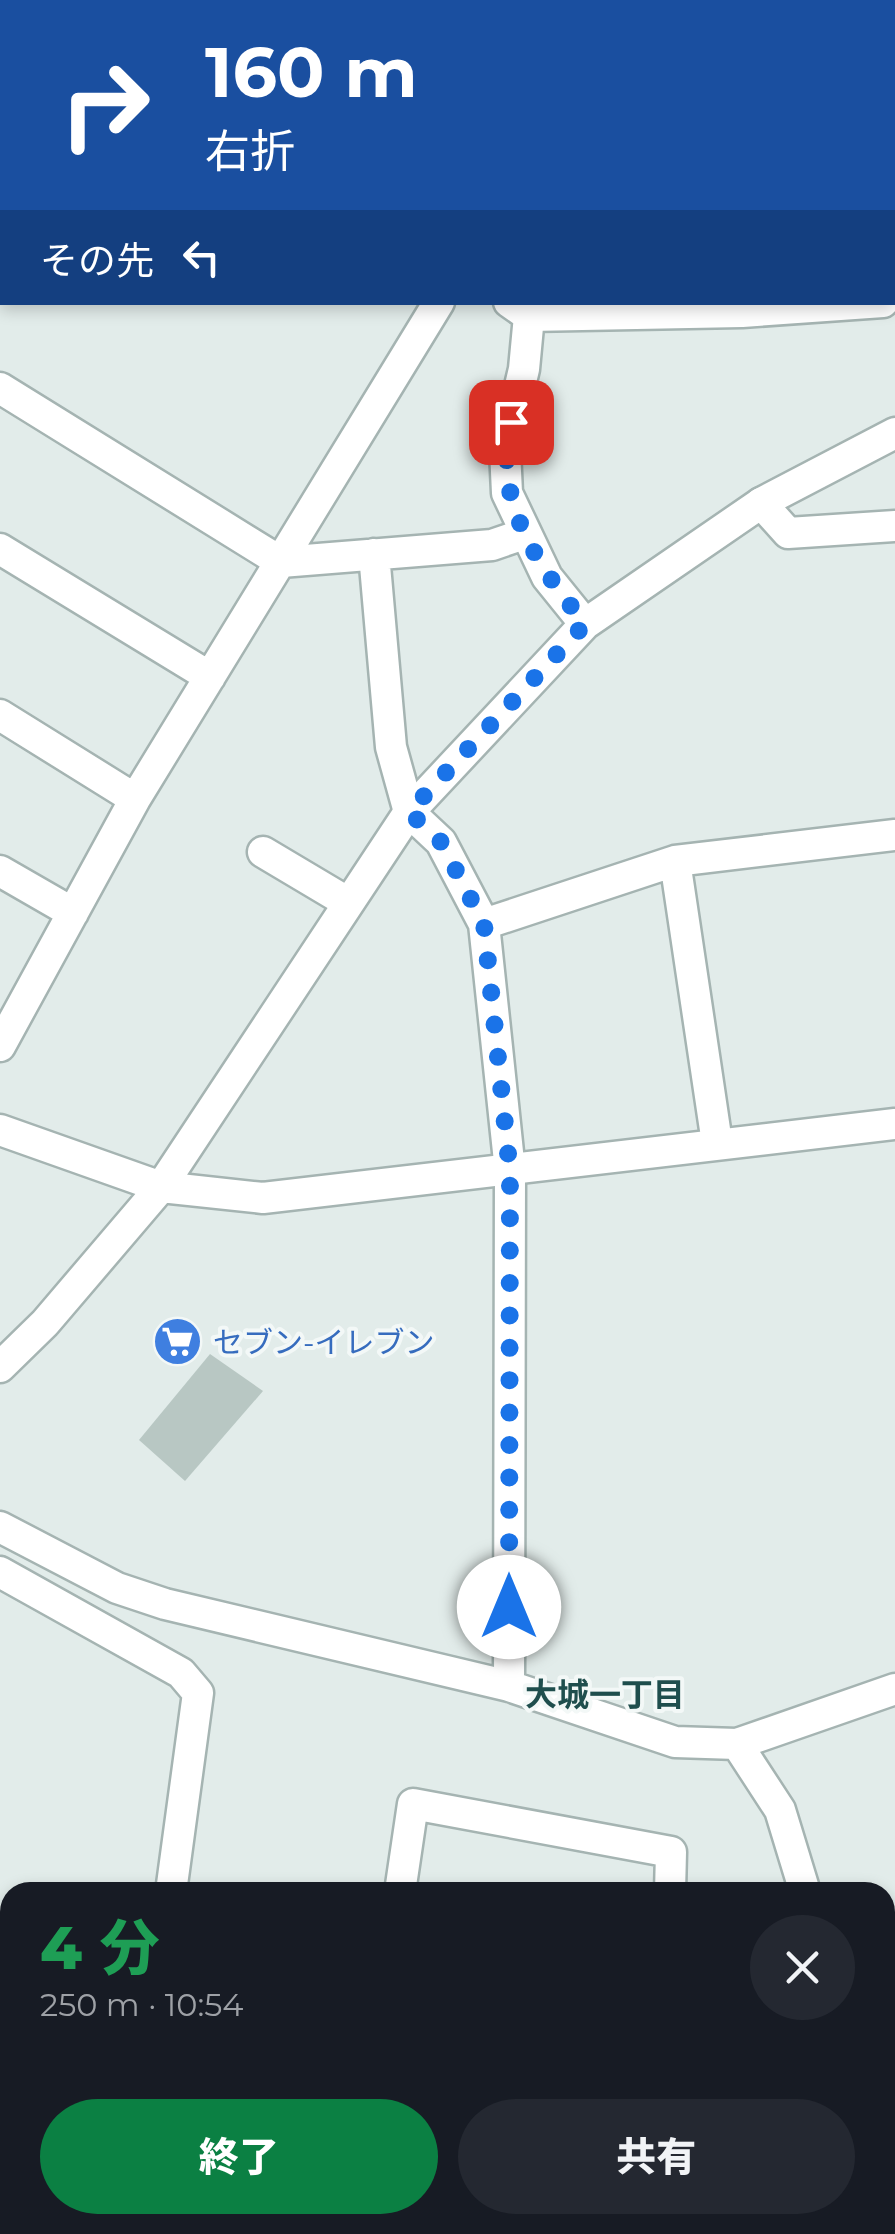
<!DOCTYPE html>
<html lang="ja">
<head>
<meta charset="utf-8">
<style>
	body { margin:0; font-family:Montserrat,"Noto Sans JP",sans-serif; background:#242831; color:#f1f3f6; height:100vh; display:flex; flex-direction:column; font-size:38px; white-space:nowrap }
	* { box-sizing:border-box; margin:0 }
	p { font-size:32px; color:#9ea1a6 }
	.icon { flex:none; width:55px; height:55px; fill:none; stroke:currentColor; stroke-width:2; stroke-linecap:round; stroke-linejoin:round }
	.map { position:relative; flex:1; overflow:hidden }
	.panel { position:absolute; left:0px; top:1882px; width:895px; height:352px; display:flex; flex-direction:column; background:#171b24; border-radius:30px 30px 0 0; box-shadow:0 5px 15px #0003 }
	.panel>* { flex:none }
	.banner { position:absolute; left:0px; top:0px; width:895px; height:305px; box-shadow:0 5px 15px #0003; background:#1a4fa0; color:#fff; overflow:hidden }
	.pin { position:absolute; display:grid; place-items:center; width:85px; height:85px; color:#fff; margin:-42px; border-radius:20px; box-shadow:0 5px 15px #0006 }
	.me { position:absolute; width:110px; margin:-55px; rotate:0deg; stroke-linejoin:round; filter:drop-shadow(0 0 8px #0008) }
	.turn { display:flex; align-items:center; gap:35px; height:210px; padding:0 40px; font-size:45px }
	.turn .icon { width:130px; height:130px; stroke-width:2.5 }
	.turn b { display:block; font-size:70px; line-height:85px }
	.then { display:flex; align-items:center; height:95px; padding:0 40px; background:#0003; gap:20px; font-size:38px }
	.round { display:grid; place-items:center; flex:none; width:105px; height:105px; border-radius:52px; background:#242831 }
	.overview { display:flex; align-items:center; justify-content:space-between; height:170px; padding:0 40px }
	h1 { font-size:60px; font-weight:800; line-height:75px; color:#1e9e55 }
	.primary-button { display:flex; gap:20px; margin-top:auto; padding:20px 40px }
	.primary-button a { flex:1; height:115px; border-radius:60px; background:#0b8043; color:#fff; font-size:40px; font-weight:800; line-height:115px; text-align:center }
	.primary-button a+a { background:#242831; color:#f1f3f6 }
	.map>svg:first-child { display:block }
	.building { fill:#b8c7c3 }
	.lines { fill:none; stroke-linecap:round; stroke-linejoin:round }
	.minor-casing { stroke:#a5b4b2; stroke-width:35 }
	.tertiary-casing { stroke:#a5b4b2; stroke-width:35 }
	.minor { stroke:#fff; stroke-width:30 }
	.tertiary { stroke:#fff; stroke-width:30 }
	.route { stroke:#1a73e8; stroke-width:18; stroke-dasharray:0 32.4 }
	.labels { text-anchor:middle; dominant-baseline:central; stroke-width:8; stroke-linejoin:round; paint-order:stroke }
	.shop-label { font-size:30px; fill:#366cbe; stroke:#f3f8f7; text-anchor:start }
	.neighbourhood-label { font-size:32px; font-weight:bold; fill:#1f4e4d; stroke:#f3f8f7 }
</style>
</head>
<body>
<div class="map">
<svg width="895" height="2234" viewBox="0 0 895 2234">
	<rect width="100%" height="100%" fill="#e2ecea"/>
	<!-- building -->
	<path class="building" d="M210 1354 263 1391 185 1481 139 1440Z"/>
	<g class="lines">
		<defs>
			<path id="minor" d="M623 0 624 2
				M726 0 728 2
				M645 2 647 0
				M0 388 281 562 492 545 524 534
				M761 503 788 533 895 526
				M0 549 210 677
				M374 554 391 747 409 812 441 842 484 924 510 1171 509 1686
				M0 715 135 799
				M263 852 347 902
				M675 861 717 1143
				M0 871 73 913
				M484 924 675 861 895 835
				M0 1046 135 799 439 302
				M0 1527 117 1588 165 1604 509 1686 675 1742 737 1744 895 1689
				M0 1572 181 1673 198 1693 171 1892
				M737 1744 780 1810 805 1892
				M400 1892 413 1804 671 1852 670 1892
				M0 2019 10 2021
				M885 2165 895 2164
				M0 2223H10
				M49 2225H165
				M863 2225 864 2234"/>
			<path id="tertiary" d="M0 27 2 28
				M509 302 529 316 524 369 505 450 507 493 547 577 585 624
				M529 316 742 312 883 302
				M0 1130 161 1187 263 1198 895 1124
				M0 1367 45 1323 161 1187 409 812 585 624 761 503 895 433"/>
		</defs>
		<!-- minor casing -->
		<use href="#minor" class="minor-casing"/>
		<!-- tertiary casing -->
		<use href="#tertiary" class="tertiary-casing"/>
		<!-- minor -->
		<use href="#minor" class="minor"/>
		<!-- tertiary -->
		<use href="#tertiary" class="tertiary"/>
	</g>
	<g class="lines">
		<!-- route -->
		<path class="route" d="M509 1607 510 1172 484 924 441 842 409 812 585 624C538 565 492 501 511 422"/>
	</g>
	<!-- icons -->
	<defs>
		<symbol id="supermarket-disc" viewBox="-11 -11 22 22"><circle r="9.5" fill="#3f7fe0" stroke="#f3f8f7"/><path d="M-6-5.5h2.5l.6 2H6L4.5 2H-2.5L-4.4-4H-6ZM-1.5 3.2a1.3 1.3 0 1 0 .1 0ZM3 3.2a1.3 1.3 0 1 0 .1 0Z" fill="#fff"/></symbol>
	</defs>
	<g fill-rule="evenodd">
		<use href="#supermarket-disc" x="150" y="1314" width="55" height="55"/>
	</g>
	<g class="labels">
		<!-- shop labels -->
		<g class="shop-label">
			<text x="213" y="1342">セブン-イレブン</text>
		</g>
		<!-- neighbourhood labels -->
		<g class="neighbourhood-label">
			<text x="605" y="1694">大城一丁目</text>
		</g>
	</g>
</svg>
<div class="pin" style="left:511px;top:422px;background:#d93025"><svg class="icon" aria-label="arrive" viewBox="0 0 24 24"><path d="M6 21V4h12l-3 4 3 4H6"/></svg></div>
<svg class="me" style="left:509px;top:1607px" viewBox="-20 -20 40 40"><circle r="19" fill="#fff"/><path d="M0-13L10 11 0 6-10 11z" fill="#1a73e8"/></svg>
<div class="banner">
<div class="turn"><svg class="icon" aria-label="right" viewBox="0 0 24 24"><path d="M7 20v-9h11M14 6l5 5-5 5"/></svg><div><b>160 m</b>右折</div></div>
<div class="then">その先<svg class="icon" aria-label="left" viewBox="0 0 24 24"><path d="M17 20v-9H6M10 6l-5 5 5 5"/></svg></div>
</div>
<section class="panel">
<div class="overview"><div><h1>4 分</h1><p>250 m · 10:54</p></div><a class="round"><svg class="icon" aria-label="close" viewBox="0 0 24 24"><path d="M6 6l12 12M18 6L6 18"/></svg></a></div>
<div class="primary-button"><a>終了</a><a>共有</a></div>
</section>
</div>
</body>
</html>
